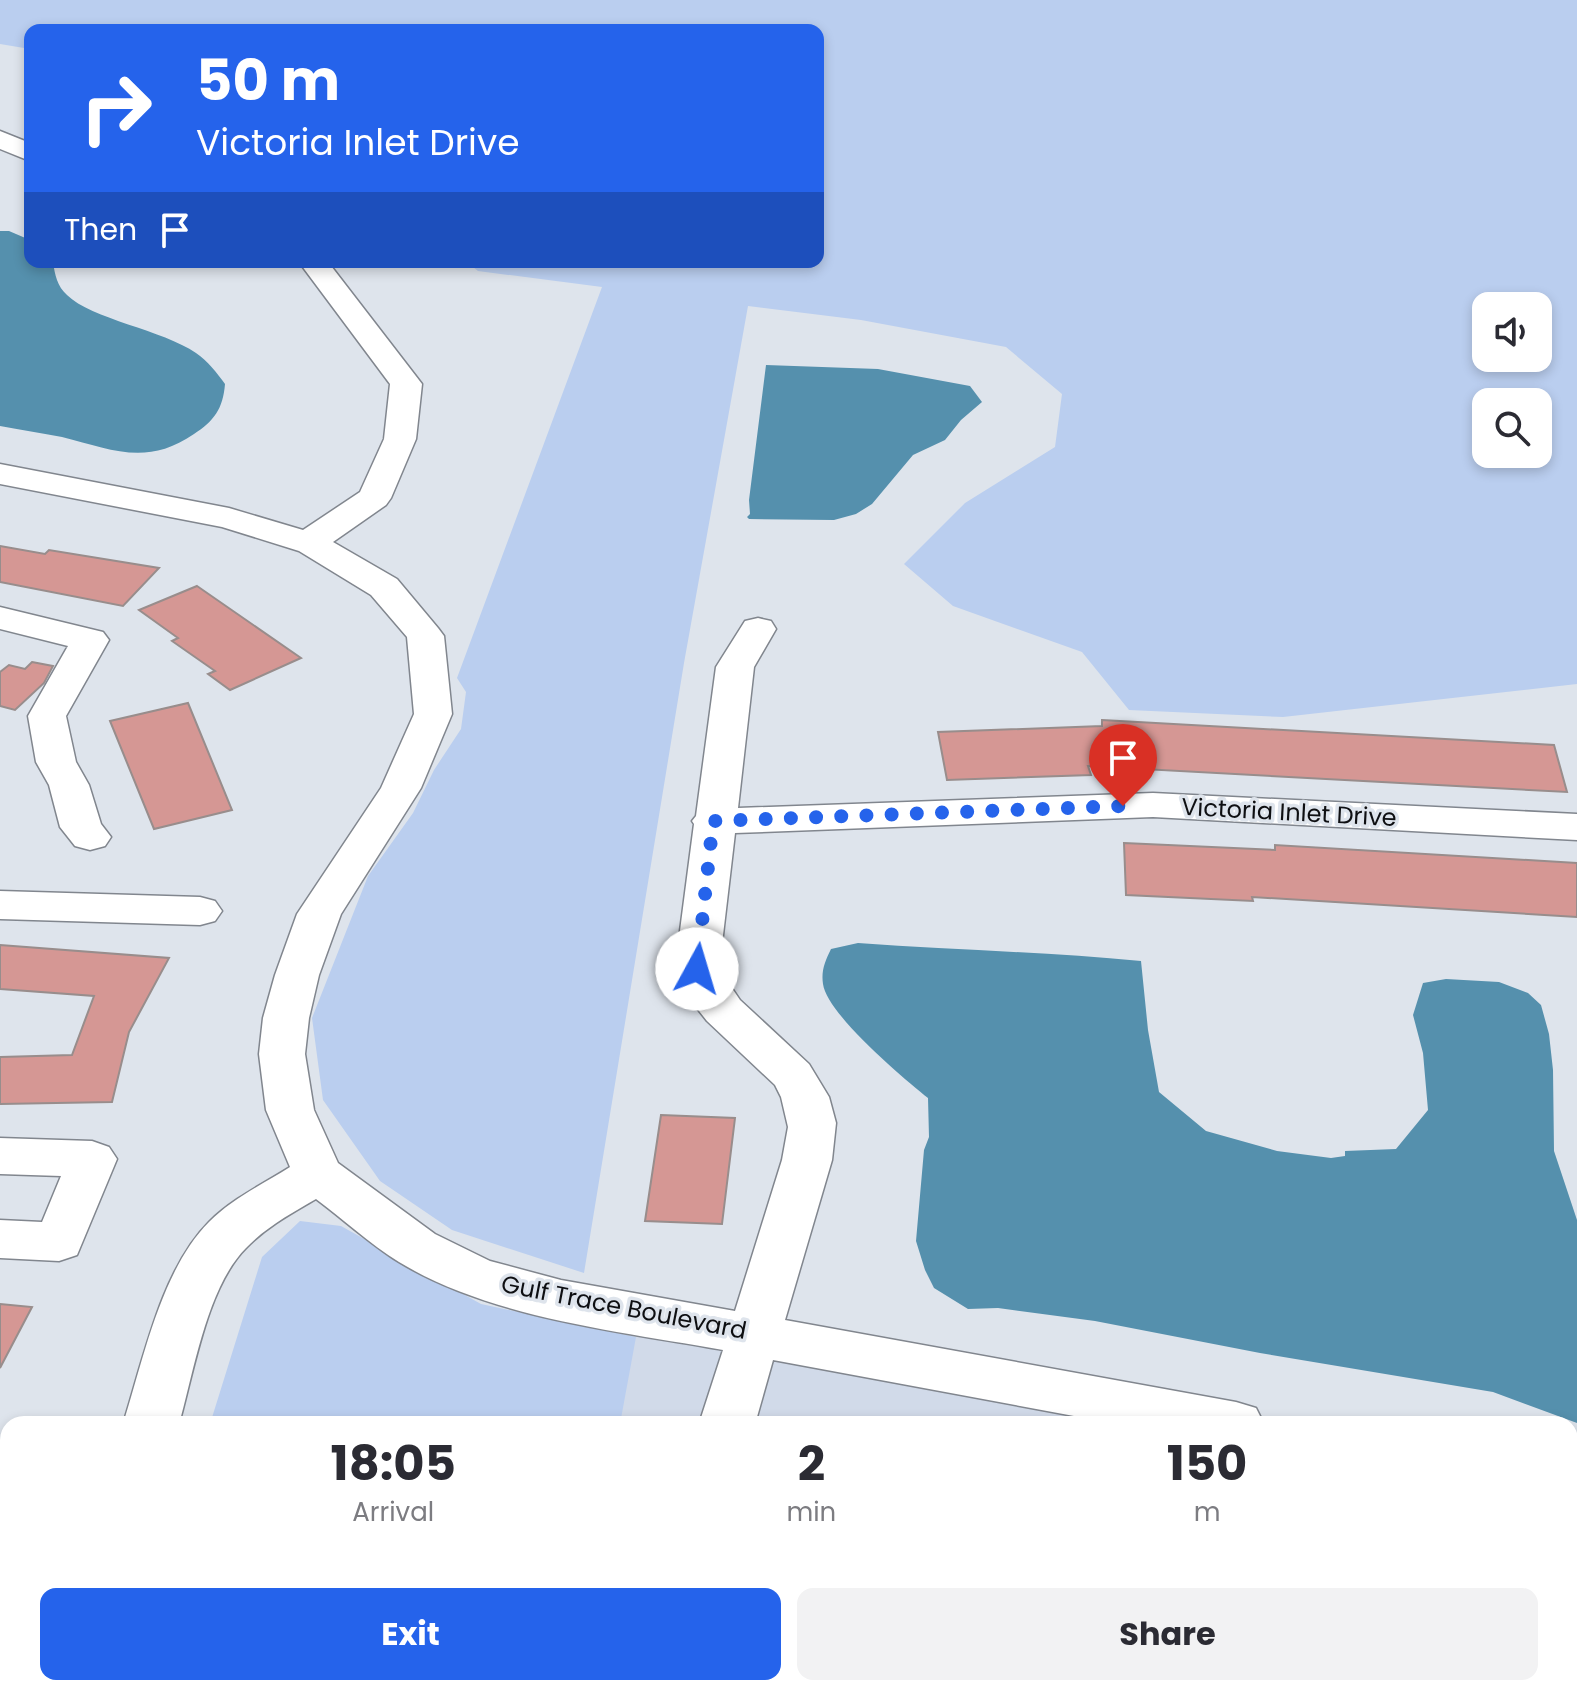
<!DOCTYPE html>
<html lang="en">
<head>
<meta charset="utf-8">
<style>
	body { margin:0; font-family:Poppins,sans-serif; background:#f2f2f3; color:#2b2b33; height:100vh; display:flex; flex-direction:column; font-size:30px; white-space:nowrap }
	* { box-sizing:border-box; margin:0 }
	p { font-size:26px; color:#7c7c81 }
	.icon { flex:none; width:44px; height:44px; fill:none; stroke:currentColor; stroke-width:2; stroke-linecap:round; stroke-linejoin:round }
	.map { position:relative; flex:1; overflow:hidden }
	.panel { position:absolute; left:0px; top:1416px; width:1578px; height:280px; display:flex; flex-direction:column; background:#fff; border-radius:24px 24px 0 0; box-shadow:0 4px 12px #0003 }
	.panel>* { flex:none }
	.guide { position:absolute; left:24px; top:24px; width:800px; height:244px; border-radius:16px; box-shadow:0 4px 12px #0003; background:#2563eb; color:#fff; overflow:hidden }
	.fabs { position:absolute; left:1472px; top:292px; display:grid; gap:16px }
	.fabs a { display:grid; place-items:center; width:80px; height:80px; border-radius:16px; background:#fff; box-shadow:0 4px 12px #0003; font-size:40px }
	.pin { position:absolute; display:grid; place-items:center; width:68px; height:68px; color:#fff; margin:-82px -34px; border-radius:50% 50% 50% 0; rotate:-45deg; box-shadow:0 0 8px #0007 }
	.pin .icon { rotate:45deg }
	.me { position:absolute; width:88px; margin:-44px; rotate:6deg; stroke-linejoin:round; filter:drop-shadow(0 0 6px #0008) }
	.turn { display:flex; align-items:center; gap:28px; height:168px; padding:0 40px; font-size:36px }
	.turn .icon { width:104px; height:104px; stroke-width:2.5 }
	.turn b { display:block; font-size:56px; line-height:68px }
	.then { display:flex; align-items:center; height:76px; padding:0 40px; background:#0003; gap:16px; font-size:30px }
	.eta { display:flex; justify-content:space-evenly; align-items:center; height:136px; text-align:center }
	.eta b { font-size:48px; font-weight:700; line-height:56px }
	.cta { display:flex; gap:16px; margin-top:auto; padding:16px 40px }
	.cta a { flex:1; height:92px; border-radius:16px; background:#2563eb; color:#fff; font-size:32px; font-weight:700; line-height:92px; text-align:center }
	.cta a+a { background:#f2f2f3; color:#2b2b33 }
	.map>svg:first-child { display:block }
	.built { fill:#d1dae9 }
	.green { fill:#baceef; fill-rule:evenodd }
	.water { fill:#5590ad }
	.building { fill:#d59794; stroke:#988d8c; stroke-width:2 }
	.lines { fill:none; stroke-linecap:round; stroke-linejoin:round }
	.minor-casing { stroke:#81868e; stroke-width:3 }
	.minor { fill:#fff; fill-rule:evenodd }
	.route { stroke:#2563eb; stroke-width:14; stroke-dasharray:0 25.2 }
	.labels { text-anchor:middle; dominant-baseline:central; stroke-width:7; stroke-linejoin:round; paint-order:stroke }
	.street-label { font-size:24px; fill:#0e0f12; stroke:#dee4ec }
</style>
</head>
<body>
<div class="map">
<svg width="1577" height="1696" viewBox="0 0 1577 1696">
	<rect width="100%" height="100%" fill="#dee4ec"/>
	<!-- built -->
	<path class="built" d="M638 1323 1161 1424H619Z
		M1570 1564 1577 1569V1696H564L566 1688H1570Z"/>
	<!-- green -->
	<path class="green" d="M0 0H1577V684L1283 717 1129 710 1082 652 953 606 904 564 965 503 1055 447 1062 394 1006 347 861 320 748 306 684 663 584 1273 452 1230 380 1181 323 1100 312 1018 368 876 413 813 434 770 461 729 466 692 457 678 602 287 478 271 467 262H818V30H30V49L0 44ZM1486 306H1538V358H1486ZM1538 402V454H1486V402Z
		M300 1221 341 1226 481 1304 636 1337 620 1424H210L262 1257Z
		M126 1688H570L568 1696H123Z"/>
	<!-- water -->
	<path class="water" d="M0 231H9L30 240V262H53C55 275 57 286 67 295 91 319 163 330 196 353 208 361 217 373 225 384 223 409 214 421 194 434 146 467 111 449 62 437 42 433 20 430 0 426Z
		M766 365 878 369 970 386 982 402 961 420 945 440 913 455 872 504 856 514 834 520 749 519 747 517 750 514 749 500Z
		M858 943C953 950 1047 952 1141 961L1148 1030 1159 1092 1206 1131 1277 1151 1331 1158 1345 1156V1151L1396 1149 1428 1110 1423 1053 1413 1015 1423 983 1446 979 1499 982 1528 993 1541 1005 1549 1034 1553 1070 1554 1151 1577 1220V1423L1493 1392 1260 1353 1095 1321 998 1308 968 1309 934 1288 925 1270 916 1241 924 1150 929 1137 928 1098C904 1079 827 1014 823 984 821 971 825 961 831 949Z"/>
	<!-- building -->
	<path class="building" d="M0 546 45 554 49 550 159 568 123 606 0 582Z
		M197 586 301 658 230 690 208 674 215 671 172 641 178 638 139 610Z
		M32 662 53 666 44 683 15 710 0 706V672L9 665 25 669Z
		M188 703 232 810 154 829 110 721Z
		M1102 720 1554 745 1567 792 1088 766 1091 775 947 780 938 732 1102 726Z
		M1124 843 1275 850V845L1577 863V917L1252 897 1253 901 1126 895Z
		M0 945 169 958 129 1032 112 1102 0 1104V1057L72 1055 94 996 0 989Z
		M661 1115 735 1118 722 1224 645 1221Z
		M0 1304 32 1307 0 1368Z"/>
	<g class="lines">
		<defs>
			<path id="minor" d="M0 131 30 143V161L0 149Z
				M299 262H328L422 384 416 439 391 498 386 505 333 542 397 579 438 628 444 636 452 714 421 788 341 914 319 975 309 1018 305 1054 314 1110 338 1163 435 1234 490 1261 561 1280 735 1311 782 1160 788 1127 781 1097 775 1085 707 1021 692 1002 675 969 694 824 692 821 696 816 716 667 745 621 758 618 771 621 776 629 754 667 738 808 1153 793 1577 814V840L1153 817 735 833 719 969 740 1000 809 1064 829 1097 836 1123 832 1160 785 1320 1236 1402 1256 1408 1264 1424H1117L773 1360 755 1424H699L723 1350C618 1331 491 1318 399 1262 370 1244 343 1219 316 1199 292 1213 266 1227 246 1248 207 1287 194 1371 179 1424H123C143 1361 161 1270 209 1222 232 1199 263 1184 290 1167L266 1110 259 1054 263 1018 275 975 297 914 381 788 414 714 407 637 371 595 299 551 222 527 0 484V464L229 508 303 530 360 492 384 439 390 384Z
				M0 607 103 632 109 640 66 716 76 762 89 785 101 824 111 837 105 846 90 850 75 846 60 827 49 785 36 762 28 716 68 646 0 629Z
				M0 891 200 897 215 901 222 911 215 921 200 925 0 919Z
				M0 1138 92 1141 109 1147 117 1159 77 1255 59 1261 0 1258V1220L42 1222 61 1176 0 1174Z
				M1570 1519 1577 1522V1573L1570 1570Z
				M34 1688H96L93 1696H31Z
				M648 1688H710L708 1696H646Z
				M810 1688H872V1696H810Z
				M1431 1688H1506L1510 1696H1435Z"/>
		</defs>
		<!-- minor casing -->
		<use href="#minor" class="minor-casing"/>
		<!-- minor -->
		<use href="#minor" class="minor"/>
	</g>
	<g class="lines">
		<!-- route -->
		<path class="route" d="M697 969 713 821 1123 806"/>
	</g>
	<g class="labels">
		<!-- street labels -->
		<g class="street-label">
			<text transform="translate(1289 812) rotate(3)">Victoria Inlet Drive</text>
			<text transform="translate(624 1307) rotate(11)">Gulf Trace Boulevard</text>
		</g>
	</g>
</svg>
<div class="fabs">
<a><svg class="icon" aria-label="sound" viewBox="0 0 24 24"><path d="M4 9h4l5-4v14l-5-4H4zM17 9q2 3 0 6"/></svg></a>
<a><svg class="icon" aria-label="search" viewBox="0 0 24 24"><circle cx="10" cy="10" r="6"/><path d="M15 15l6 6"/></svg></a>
</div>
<div class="pin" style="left:1123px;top:806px;background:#d93025"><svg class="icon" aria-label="arrive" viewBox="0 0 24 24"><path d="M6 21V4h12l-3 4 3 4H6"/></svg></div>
<svg class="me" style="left:697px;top:969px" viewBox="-20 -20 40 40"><circle r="19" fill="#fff"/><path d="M0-13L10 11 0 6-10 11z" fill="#2563eb"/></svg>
<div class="guide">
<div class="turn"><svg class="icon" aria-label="right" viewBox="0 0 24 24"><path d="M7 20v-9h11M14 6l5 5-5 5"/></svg><div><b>50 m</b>Victoria Inlet Drive</div></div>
<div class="then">Then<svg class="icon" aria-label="arrive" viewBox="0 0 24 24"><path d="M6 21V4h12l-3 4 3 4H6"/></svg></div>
</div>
<section class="panel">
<div class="eta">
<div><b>18:05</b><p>Arrival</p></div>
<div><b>2</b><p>min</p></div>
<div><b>150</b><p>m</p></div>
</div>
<div class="cta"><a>Exit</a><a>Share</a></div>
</section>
</div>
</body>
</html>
